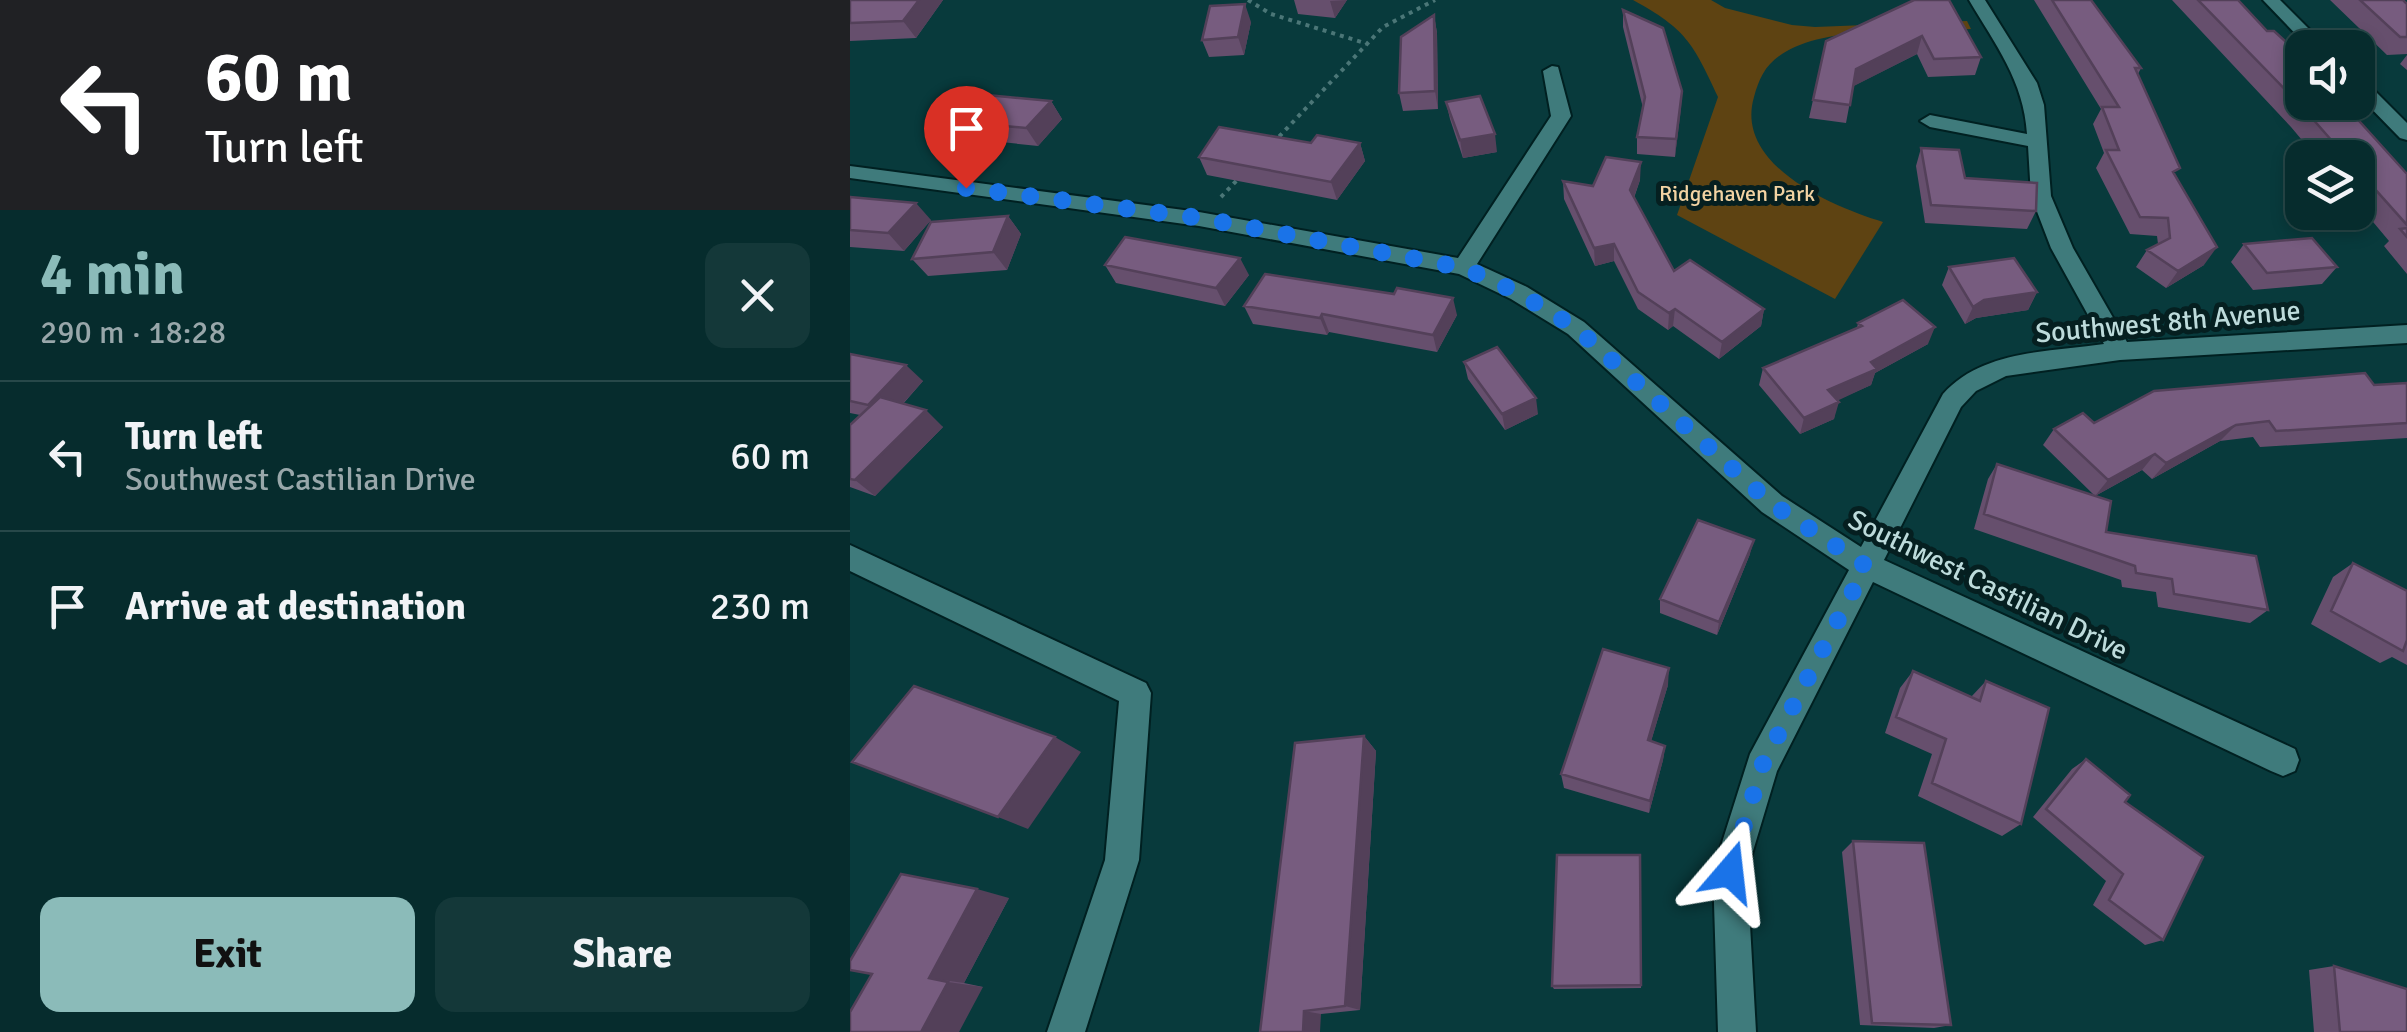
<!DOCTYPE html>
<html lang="en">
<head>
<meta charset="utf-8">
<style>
	body { margin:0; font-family:Signika,sans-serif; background:#143839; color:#f1f3f6; height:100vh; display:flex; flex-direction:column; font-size:38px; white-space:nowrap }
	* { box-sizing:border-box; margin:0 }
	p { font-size:32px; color:#98a7aa }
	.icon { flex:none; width:55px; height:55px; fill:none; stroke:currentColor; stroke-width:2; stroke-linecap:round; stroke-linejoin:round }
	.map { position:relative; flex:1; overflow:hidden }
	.side { display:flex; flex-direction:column; background:#062c2d; width:850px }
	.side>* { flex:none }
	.banner { background:#202124; color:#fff; overflow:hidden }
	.controls { position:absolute; left:1435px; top:30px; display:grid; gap:20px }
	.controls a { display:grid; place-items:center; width:90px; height:90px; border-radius:20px; background:#062c2d; box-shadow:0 5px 15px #0003,0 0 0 2px #274849; font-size:50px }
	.pin { position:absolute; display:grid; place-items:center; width:85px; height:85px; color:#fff; margin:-102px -42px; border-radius:50% 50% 50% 0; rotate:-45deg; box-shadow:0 0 10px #0007 }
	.pin .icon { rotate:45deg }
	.me { position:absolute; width:110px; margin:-55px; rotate:17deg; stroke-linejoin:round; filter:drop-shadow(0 0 8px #0008) }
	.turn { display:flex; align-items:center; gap:35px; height:210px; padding:0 40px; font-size:45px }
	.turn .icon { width:130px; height:130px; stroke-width:2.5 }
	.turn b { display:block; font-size:70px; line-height:85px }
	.round { display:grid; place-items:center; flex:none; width:105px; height:105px; border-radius:20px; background:#143839 }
	.headline { display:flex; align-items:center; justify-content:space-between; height:170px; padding:0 40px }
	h1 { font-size:60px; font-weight:800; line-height:75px; color:#8bbbb9 }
	.primary-button { display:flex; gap:20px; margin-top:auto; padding:20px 40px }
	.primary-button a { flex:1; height:115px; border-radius:20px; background:#8bbbb9; color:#111; font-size:40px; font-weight:800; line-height:115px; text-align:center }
	.primary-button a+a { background:#143839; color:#f1f3f6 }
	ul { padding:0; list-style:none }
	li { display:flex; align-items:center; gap:30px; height:150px; padding:0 40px; border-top:2px solid #274849 }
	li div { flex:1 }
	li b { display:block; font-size:38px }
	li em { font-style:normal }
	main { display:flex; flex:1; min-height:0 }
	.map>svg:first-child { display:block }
	.green { fill:#5e4312 }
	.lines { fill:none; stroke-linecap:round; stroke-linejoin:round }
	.minor-casing { stroke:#002021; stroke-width:4 }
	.path { stroke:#4b7677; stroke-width:4; stroke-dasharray:4 5; stroke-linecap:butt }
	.minor { fill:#3f7b7c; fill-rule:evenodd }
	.wall { fill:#664f6d }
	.shaded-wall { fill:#534059 }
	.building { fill:#775c7f; stroke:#534059; stroke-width:2.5 }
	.route { stroke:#1a73e8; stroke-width:18; stroke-dasharray:0 32.4 }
	.labels { text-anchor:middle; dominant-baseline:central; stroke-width:10; stroke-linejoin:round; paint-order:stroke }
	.far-park-label { font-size:22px; fill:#f2d3a3; stroke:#051f20 }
	.street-label { font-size:28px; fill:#bddbdb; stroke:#051f20 }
</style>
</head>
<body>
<main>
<section class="side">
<div class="banner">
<div class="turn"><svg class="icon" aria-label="left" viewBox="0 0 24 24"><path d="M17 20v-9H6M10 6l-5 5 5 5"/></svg><div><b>60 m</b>Turn left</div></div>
</div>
<div class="headline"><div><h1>4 min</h1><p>290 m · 18:28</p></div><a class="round"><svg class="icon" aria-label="close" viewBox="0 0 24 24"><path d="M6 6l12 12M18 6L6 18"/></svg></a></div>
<ul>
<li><svg class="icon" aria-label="left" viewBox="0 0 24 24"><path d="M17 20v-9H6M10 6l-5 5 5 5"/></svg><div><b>Turn left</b><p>Southwest Castilian Drive</p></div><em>60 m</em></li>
<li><svg class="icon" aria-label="arrive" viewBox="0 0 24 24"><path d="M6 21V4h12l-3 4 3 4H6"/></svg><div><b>Arrive at destination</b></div><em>230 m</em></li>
</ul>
<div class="primary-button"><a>Exit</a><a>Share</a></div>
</section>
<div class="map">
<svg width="1557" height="1032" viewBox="0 0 1557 1032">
	<rect width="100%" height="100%" fill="#083a3c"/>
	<!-- green -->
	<path class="green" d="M783 0H861L875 8 942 25 965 27 1117 21 1121 29C1068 31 976 25 932 54 915 65 909 79 904 97 884 165 983 207 1033 222L985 299 827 215 868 97C843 43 836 29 783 0Z"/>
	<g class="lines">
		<defs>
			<path id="minor" d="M1119 0H1135L1187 83 1194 105 1201 196 1223 248 1277 342 1557 325V343L1270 360 1156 376 1126 391 1111 407 1034 560 1445 749 1449 760 1445 771 1433 776 1421 771 1023 582 927 771 897 871 906 1032H868L863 871 900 754 999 570 912 512 718 334 661 299 609 274 349 226 0 178V166L349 212 608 258 701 116 693 71 702 66 708 67 721 116 627 264 677 287 734 322 932 496 1011 547 1093 394C1132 350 1199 352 1254 344L1201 248 1181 196 1178 146 1080 127 1070 121 1080 115 1177 134C1174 81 1145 44 1119 0Z
				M1413 0H1430L1478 48H1459Z
				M1508 79 1515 81 1557 123V140L1550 138 1508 95Z
				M0 545 296 683 301 693 289 860 235 1032H197L255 860 269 701 0 571Z"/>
		</defs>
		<!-- minor casing -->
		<use href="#minor" class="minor-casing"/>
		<!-- path -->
		<path class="path" d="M398 0 421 14 518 44
			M423 143 533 27 585 0
			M371 197 390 177"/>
		<!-- minor -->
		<use href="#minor" class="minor"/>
	</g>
	<!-- wall -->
	<path class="wall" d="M0 0H93L66 38 0 41Z
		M444 0H497L485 18 448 14Z
		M1064 0 1131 57 1125 75 1078 77 1067 54 1003 86 996 123 959 118 963 100Z
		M1184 0H1241L1291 68 1288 74 1325 176 1354 265 1316 288 1286 267 1297 250 1308 244 1307 236 1280 234 1246 168 1254 153 1243 124 1251 109Z
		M1322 0H1388L1557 174V274L1534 246 1539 241 1508 204V158H1467L1441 127Z
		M1480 0H1553L1557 4V54L1537 55Z
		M773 10 832 91 825 157 787 154V137L793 108 773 27Z
		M584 15 587 33 588 109 553 111 549 93Z
		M401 22 394 55 359 57 352 40Z
		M1557 55V70L1550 64Z
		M201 101 212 119 188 146 123 139 110 122Z
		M596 102 647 152 613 158 600 119Z
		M461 143H510L515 161 487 200 357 175 349 157Z
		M1071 148 1115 178 1186 211 1177 229 1075 223 1066 166Z
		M790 180 784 198 824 271 914 309 911 326 869 359 823 326 818 330 788 309 764 261 745 266 714 199 713 181 743 186Z
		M0 197 81 220 54 251 0 247Z
		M158 216 171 234 157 270 78 276 62 259Z
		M1394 244 1487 267 1472 284 1403 290 1381 262Z
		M255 265 399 275 375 306 266 283Z
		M1099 267 1187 292 1178 310 1126 318 1115 324 1092 285Z
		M544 294 607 315 587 352 479 332 477 335 403 324 394 306Z
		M1008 323 1078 344 1025 373 1021 385 987 400 984 419 950 434 909 385 913 368 1007 328Z
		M0 354 73 381 53 404 93 427 25 496 0 487V425L10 415 0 413Z
		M614 362 688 414 655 430 618 379Z
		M1557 383V438L1410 447 1403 437 1370 441 1302 479 1292 470 1245 496 1193 445 1204 429 1524 385Z
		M1147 464 1256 532 1418 610 1400 623 1308 607 1306 592 1272 587 1271 580 1124 529 1138 479Z
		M900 554 867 635 810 613V599Z
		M1503 563 1557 591V665L1542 657 1530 663 1461 624 1483 577Z
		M1063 671 1121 697 1136 681 1171 824 1152 836 1068 796 1082 754 1035 733 1050 688Z
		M818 685 801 741 815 746 813 760 799 813 714 788 711 774Z
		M514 736 526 751 510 1010 471 1014 410 1032Z
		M1236 759 1275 802 1313 940 1295 945 1243 905 1256 881 1183 817 1222 769Z
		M1003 841 1101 1025 1084 1028 1010 1025 992 852Z
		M790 855 791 988 704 989 702 986Z
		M159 898 114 983 133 987 0 1032Z
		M1484 966 1557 1032H1464L1459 970Z"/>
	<!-- shaded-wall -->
	<path class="shaded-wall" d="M69 0H93L66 38 53 21Z
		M497 0 485 18 480 1Z
		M395 4 401 22 394 55 388 37Z
		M584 15 587 33 588 109 585 91Z
		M1072 36 1067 54 1002 87 1006 69Z
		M832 91 831 109 825 157 826 139Z
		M201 101 212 119 188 146 176 128Z
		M645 134 647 152 613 158 610 140Z
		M510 143 515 161 487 200 481 182Z
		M791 162 790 180 780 208V190Z
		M66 203 81 220 54 251 38 233Z
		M158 216 171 234 157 270 143 252Z
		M764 244V261L745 266 744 248Z
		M1367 247 1354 265 1316 288 1328 271Z
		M390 258 399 275 375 306 366 288Z
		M1187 292 1178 310 1126 318 1115 324 1123 307 1134 300Z
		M603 298 607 315 587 352 583 335Z
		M825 309 823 326 818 330 819 313Z
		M914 309 911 326 869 359 872 342Z
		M472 314 479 332 477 335 470 318Z
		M1085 327 1078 344 1025 373 1021 385 974 407 978 390 1021 362Z
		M56 365 73 381 37 421 18 405Z
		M686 398 688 414 655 430 652 414Z
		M989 402 984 419 950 434 954 418Z
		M76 410 93 427 25 496 5 480Z
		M1386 425 1370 441 1302 479 1316 463Z
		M1305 454 1292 470 1245 496 1258 480Z
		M904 540 900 554 867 635 869 622Z
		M819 668 818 685 797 755 798 740Z
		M514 736 526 751 510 1010 495 1006Z
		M205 737 231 752 178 829 148 817Z
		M815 746 813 760 799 813 800 801Z
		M127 889 159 898 114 983 79 978Z
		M98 982 133 987 109 1032H71Z
		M454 1011 471 1014 470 1032H453Z"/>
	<!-- building -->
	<path class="building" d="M0 0H69L53 21 0 23Z
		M1064 0H1099L1131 57 1084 59 1072 36 1006 69 1000 105 963 100 976 41Z
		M1202 0H1241L1291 68H1285L1330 168 1323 172 1367 247 1328 271 1297 250 1320 238 1318 218 1290 217 1256 150H1269L1252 107H1269Z
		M1348 0H1388L1417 31H1424L1446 51 1452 59V102H1492L1557 174V225L1508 170V158H1497L1454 109Z
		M1510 0H1553L1557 4V37H1550Z
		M395 4 388 37 352 40 360 6Z
		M773 10 813 28 832 91 826 139 787 137 795 97Z
		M584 15 585 91 549 93 551 37Z
		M137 95 201 101 176 128 110 122Z
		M630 96 645 134 610 140 596 102Z
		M369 127 461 143 467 135 510 143 481 182 349 157Z
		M1071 148 1109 150 1115 178 1187 183 1186 211 1081 205Z
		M756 157 791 162 780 190 824 271 840 260 914 309 872 342 825 309 819 313 788 292 764 244 744 248 713 181 743 186Z
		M0 197 66 203 38 233 0 230Z
		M158 216 143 252 62 259 81 222Z
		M1557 228V237L1550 229Z
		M275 237 390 258 366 288 255 265Z
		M1462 238 1487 267 1417 273 1394 244Z
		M1164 258 1187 292 1134 300 1123 307 1099 267Z
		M415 274 544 294 547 288 603 298 583 335 472 314 470 318 394 306Z
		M1053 300 1085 327 1021 362 1027 369 978 390 989 402 954 418 913 368 1012 326 1008 323Z
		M647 347 686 398 652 414 614 362Z
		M0 354 56 365 18 405 0 401Z
		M1515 373 1524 385 1557 383V423L1426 431 1419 421 1386 425 1316 463 1305 454 1258 480 1204 429 1233 413 1244 423 1304 391Z
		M30 397 76 410 5 480 0 479V425Z
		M1147 464 1261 501 1256 532 1406 556 1418 610 1324 594 1322 579 1286 573 1285 566 1134 514Z
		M848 520 904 540 869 622 810 599Z
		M1503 563 1557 591V640L1553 651 1481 611Z
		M753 649 819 668 798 740 815 746 800 801 711 774Z
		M1063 671 1130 701 1136 681 1199 708 1171 824 1082 783 1096 739 1046 717Z
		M64 686 205 737 148 817 2 762Z
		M514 736 495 1006 454 1011 453 1032H410L445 743Z
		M1236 759 1280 795 1275 802 1353 857 1313 940 1259 900 1273 874 1196 809Z
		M1003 841 1074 843 1101 1025 1022 1023Z
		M707 855H790L791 985 702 986Z
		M51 874 127 889 79 978 98 982 71 1032H0V1012L22 974 0 970V961Z
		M1484 966 1557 989V1032H1490Z"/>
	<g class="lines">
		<!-- route -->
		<path class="route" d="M116 188 350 218 614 268 669 293 726 328 922 504 1016 566 912 766 880 872"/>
	</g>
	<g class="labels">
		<!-- far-park labels -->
		<g class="far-park-label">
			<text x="887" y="193">Ridgehaven Park</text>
		</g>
		<!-- street labels -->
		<g class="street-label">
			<text transform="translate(1318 322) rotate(-5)">Southwest 8th Avenue</text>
			<text transform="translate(1138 585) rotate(26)">Southwest Castilian Drive</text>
		</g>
	</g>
</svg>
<div class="controls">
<a><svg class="icon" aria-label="sound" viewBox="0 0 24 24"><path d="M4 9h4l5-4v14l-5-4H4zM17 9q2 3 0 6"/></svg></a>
<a><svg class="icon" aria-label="layers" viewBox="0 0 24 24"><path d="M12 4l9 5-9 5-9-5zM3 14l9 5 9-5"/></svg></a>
</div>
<div class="pin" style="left:116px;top:188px;background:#d93025"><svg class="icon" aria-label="arrive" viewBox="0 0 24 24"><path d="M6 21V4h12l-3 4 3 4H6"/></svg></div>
<svg class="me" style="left:880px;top:872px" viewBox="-20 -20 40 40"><path d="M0-17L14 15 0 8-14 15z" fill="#1a73e8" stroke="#fff" stroke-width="4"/></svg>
</div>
</main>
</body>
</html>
